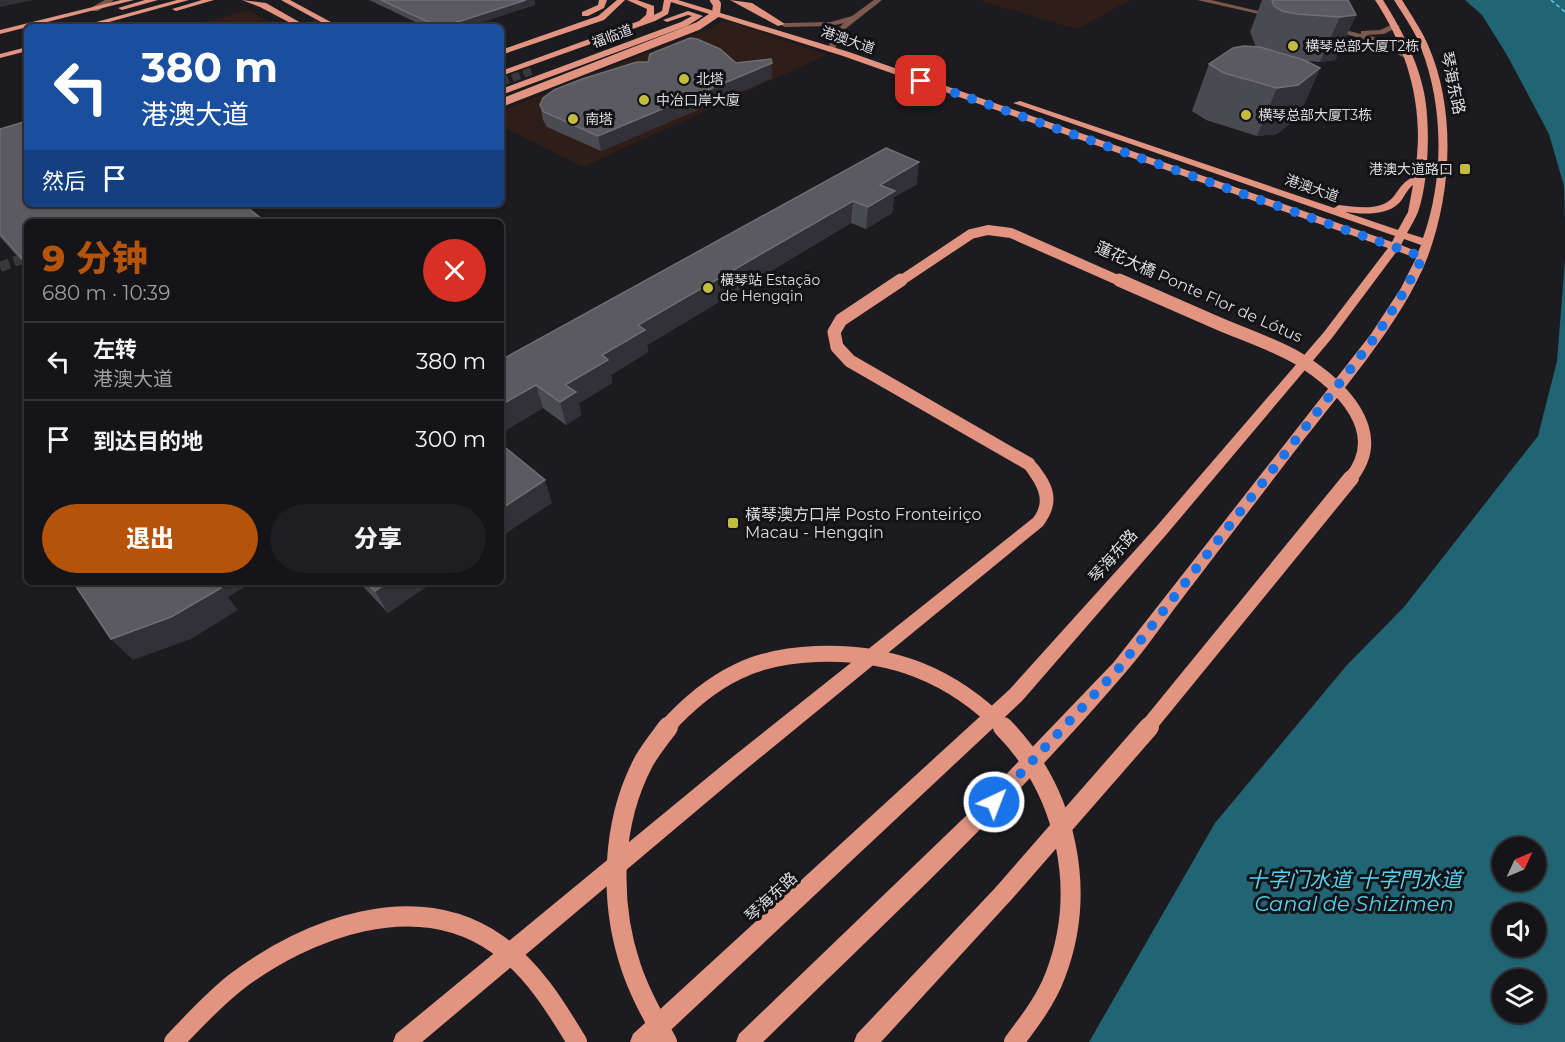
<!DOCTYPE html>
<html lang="zh">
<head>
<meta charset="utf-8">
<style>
	body { margin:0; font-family:Montserrat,"Noto Sans SC",sans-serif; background:#1e1d21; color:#f1f3f6; height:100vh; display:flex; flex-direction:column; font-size:22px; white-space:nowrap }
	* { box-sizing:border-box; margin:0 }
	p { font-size:20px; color:#9d9ea2 }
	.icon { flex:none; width:33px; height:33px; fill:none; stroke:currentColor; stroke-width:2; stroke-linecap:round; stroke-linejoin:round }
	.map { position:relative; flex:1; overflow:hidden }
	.details { position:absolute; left:24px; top:219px; width:480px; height:366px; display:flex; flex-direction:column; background:#151418; border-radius:9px; box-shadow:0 2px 4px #0004,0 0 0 2px #343337 }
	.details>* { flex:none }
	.banner { position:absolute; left:24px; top:24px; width:480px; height:183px; border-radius:9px; box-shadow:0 2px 4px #0004,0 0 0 2px #343337; background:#1a4fa0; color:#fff; overflow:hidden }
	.needle { width:39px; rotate:46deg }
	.controls { position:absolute; left:1492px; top:837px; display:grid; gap:12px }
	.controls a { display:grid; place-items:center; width:54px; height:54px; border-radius:50%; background:#151418; box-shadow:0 2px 4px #0004,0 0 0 2px #343337; font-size:30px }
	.pin { position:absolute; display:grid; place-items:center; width:51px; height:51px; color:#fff; margin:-26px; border-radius:12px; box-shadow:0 3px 9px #0006 }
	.me { position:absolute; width:66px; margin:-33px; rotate:43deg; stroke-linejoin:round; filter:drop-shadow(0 0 4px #0008) }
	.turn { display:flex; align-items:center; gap:21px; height:126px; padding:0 18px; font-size:27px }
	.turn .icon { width:78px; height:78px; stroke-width:2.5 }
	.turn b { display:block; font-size:42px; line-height:51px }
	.then { display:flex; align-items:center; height:57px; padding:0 18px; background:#0003; gap:12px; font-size:22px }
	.round { display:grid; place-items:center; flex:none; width:63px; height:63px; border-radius:32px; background:#1e1d21 }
	.headline { display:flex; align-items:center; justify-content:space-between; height:102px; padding:0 18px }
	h1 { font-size:36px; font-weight:800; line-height:45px; color:#b45309 }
	.primary-button { display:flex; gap:12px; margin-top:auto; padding:12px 18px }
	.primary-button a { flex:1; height:69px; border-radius:36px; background:#b45309; color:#fff; font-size:24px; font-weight:800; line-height:69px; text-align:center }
	.primary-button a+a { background:#1e1d21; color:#f1f3f6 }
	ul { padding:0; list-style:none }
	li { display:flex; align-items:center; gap:18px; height:78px; padding:0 18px; border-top:2px solid #343337 }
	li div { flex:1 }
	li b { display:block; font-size:22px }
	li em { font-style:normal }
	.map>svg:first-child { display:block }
	.commercial { fill:#2f1e17 }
	.water { fill:#216473; fill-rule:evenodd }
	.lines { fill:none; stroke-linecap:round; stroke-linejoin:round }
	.ferry { stroke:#52d2ee; stroke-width:1.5; stroke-dasharray:4 3; stroke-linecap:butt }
	.major-tunnel-far1 { stroke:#39383d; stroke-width:8; stroke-dasharray:8 4; stroke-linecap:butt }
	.major-tunnel { stroke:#39383d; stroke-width:10; stroke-dasharray:10 5; stroke-linecap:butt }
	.minor { fill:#7d584e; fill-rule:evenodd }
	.major { fill:#e29481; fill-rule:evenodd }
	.major-bridge-far4 { stroke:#e29481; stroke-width:8 }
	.major-bridge-far3 { stroke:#e29481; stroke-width:10 }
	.major-bridge-far2 { stroke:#e29481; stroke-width:13 }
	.major-bridge-far1 { stroke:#e29481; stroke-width:16 }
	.major-bridge { stroke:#e29481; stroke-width:20 }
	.wall { fill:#4a4a51 }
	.shaded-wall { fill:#313137 }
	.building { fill:#5a5a60; stroke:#6e6e74; stroke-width:1.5 }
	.route { stroke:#1a73e8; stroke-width:10; stroke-dasharray:0 18 }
	.poi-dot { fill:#c3bd3f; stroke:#131217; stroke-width:2 }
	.labels { text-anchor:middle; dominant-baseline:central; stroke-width:6; stroke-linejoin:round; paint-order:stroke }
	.far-street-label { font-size:14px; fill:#dcdbdf; stroke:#131217 }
	.far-poi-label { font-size:14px; fill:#dcdbdf; stroke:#131217; text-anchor:start }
	.street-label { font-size:16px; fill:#dcdbdf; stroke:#131217 }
	.poi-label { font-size:16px; fill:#dcdbdf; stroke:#131217; text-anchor:start }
	.near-water-label { font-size:21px; font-style:italic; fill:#52d2ee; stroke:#131217 }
</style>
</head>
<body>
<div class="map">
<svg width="1565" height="1042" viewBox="0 0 1565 1042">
	<rect width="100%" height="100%" fill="#1c1b20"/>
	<!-- commercial -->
	<path class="commercial" d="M978 0H1130L1077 29Z
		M249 10 278 27H186Z
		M720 22H731L827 55 583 167 501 126V111L711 28Z"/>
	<!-- water -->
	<path class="water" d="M1465 0H1565V222L1564 186 1549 134 1507 55 1482 15Z
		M1565 260V1042H1089L1215 823 1347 665 1404 607 1538 436 1557 361ZM1503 848H1536V880H1503ZM1503 914H1536V946H1503ZM1503 980H1536V1012H1503Z"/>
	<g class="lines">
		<!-- ferry -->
		<path class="ferry" d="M1551 0 1565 12"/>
		<!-- major-tunnel-far1 -->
		<path class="major-tunnel-far1" d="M313 24 319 27
			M501 82 535 70"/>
		<!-- major-tunnel -->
		<path class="major-tunnel" d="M0 267 27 257"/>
		<!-- minor -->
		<path class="minor" d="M105 0H114L98 11H92V7Z
			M874 0H882L844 30 834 51 827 49 837 29 844 23 831 26 785 27 781 25 785 23 831 22 852 16Z
			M1197 0H1211L1280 16 1276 18Z
			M1393 24 1400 26 1384 34 1366 35 1382 39 1411 54V58H1405L1376 43 1325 28 1329 26 1361 34V31L1380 30Z"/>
		<!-- major -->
		<path class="major" d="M121 0H134L0 34V30Z
			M145 0H158L122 10 118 8Z
			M177 0H189L91 27H78Z
			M202 0H214L176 11 172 9Z
			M242 0 266 3 308 27H298L260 7Z
			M281 0H290L340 27H330Z
			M599 0H607L604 8 588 16H582V12L598 5Z
			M617 0H625L604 20 501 55V50L598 16Z
			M627 0H637L654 6V15L662 11 664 0H678L849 52 1392 242 1395 236 1013 103 1020 101 1334 208 1339 205C1356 207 1382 212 1394 196 1401 187 1403 181 1414 177 1426 114 1410 53 1375 0H1383C1400 27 1416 57 1423 88 1431 120 1429 181 1418 212 1415 219 1411 226 1407 233L1423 238C1444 180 1444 106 1421 48 1415 31 1404 16 1394 0H1402C1411 15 1421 29 1428 45 1456 109 1452 191 1428 256 1403 323 1332 402 1288 460 1252 507 1216 554 1181 600 1162 625 1145 650 1125 673 1013 804 886 922 763 1042H736L739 1034 971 811 1114 662 1371 334 1401 288 1416 258 1397 251 1332 338 1166 535 1022 701 658 1042H630L633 1034 1010 689 1156 527 1324 332 1388 248 843 56 671 2 668 14 655 21 501 76V71L639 21 646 15 647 9ZM1413 185 1408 212 1398 230 1345 212C1362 214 1385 216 1398 204 1404 199 1406 190 1413 185ZM1404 239 1421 245 1418 252 1401 245Z
			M730 0 752 3 785 24 778 26Z
			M688 11 703 16 687 26 501 95V89L681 22 692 16 688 15 667 22 663 20Z
			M27 47V51L0 58V54Z
			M1029 459C1036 461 1039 466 1043 472 1057 491 1057 507 1043 526L739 775 422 1042H393L396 1034 725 763 1033 518C1049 497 1033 482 1022 464Z
			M1004 883 1011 886 1014 893 1011 900 881 1042H854L857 1034 997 886Z"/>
		<!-- major-bridge-far4 -->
		<path class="major-bridge-far4" d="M501 103 698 26 716 14 717 4 714 0"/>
		<!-- major-bridge-far3 -->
		<path class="major-bridge-far3" d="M899 282 971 234 988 230 1011 233 1122 282"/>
		<!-- major-bridge-far2 -->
		<path class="major-bridge-far2" d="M901 280 841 320 834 332 837 347 850 361 1029 464
			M1119 280C1151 294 1183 308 1215 322 1242 334 1274 344 1299 359 1339 384 1390 431 1350 479"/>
		<!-- major-bridge-far1 -->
		<path class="major-bridge-far1" d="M666 728C686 706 710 685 737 672 761 660 790 655 816 654 891 651 952 675 1004 728
			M1147 728 1351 478"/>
		<!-- major-bridge -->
		<path class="major-bridge" d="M1003 727C1067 792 1088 891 1055 976 1046 1000 1029 1022 1014 1042
			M1004 893 1149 727
			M174 1042C194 1021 213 1000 236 982 307 928 416 887 497 944 532 968 556 1007 577 1042
			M667 1042C654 1018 640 994 631 967 609 902 611 823 644 761 651 749 660 738 668 727"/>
	</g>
	<!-- wall -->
	<path class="wall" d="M369 0H534L535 5 466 27H426Z
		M1262 0H1348L1356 15 1335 60 1320 62 1306 61 1320 68 1299 116 1277 134 1257 136 1206 120 1192 111 1209 64 1256 47 1250 32Z
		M648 62 736 63 772 78 601 151 547 127 543 120 540 105Z
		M0 129 27 222V267L0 237Z
		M886 148 917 184 894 197 892 213 866 229 851 223 647 345 648 352 611 375 612 383 579 403 581 415 566 425 543 408 501 433V360Z
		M359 582H433L388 613Z"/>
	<!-- shaded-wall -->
	<path class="shaded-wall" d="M0 0H33L0 7Z
		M526 0H534L535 5 466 27H442Z
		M1356 15 1335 60 1320 62 1340 17Z
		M772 63V78L601 151 598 136Z
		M1320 68 1299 116 1277 134 1257 136 1277 88Z
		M919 162 917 184 894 197 892 213 866 229 868 207 880 185Z
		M853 201 851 223 647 345 648 352 611 375 612 383 579 403 581 415 566 425 560 402 565 385 638 325Z
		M536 385 543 408 501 433V405Z
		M545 480 552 503 502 536 501 534V509Z
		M216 582H253L228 597Z
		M388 582H433L388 613 375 591Z
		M221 588 238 610 191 639 133 660 111 639Z"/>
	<!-- building -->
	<path class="building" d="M381 0H526L442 27H439Z
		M1272 0H1348L1356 15 1340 17 1297 14 1282 11 1274 6Z
		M690 38 697 39 720 49 736 63 771 59 772 63 598 136 544 112 540 105 543 98 554 90 582 79 637 62H648L650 54Z
		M1244 46 1260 47 1304 60 1320 68 1298 85 1277 88 1224 73 1209 64 1233 48Z
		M27 121V204H243L266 222H27V264L0 234V129Z
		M886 148 919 162 880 185 895 191 868 207 853 201 638 325 645 330 602 355 608 360 565 385 576 392 560 402 536 385 501 405V360Z
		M501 444 545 480 501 509Z
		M79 582H216L221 588 171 617 111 639 75 585Z
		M366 582H388L375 591Z"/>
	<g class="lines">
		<!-- route -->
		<path class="route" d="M921 81 1423 257 1402 295 1376 336 1120 667 994 802"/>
	</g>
	<!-- markers -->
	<g class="poi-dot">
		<circle cx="1293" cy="46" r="6"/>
		<circle cx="684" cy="79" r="6"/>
		<circle cx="644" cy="100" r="6"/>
		<circle cx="1246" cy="115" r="6"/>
		<circle cx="573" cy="119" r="6"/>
		<rect x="1459" y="163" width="12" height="12" rx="3"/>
		<circle cx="708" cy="288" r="6"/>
		<rect x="727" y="517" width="12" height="12" rx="3"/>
	</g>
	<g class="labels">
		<!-- far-street labels -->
		<g class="far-street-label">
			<text transform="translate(612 36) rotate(-20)">福临道</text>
			<text transform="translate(848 40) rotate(19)">港澳大道</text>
			<text transform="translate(1312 188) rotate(19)">港澳大道</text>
		</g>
		<!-- far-poi labels -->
		<g class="far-poi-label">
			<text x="1305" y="46">横琴总部大厦T2栋</text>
			<text x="696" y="79">北塔</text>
			<text x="656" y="100">中冶口岸大廈</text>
			<text x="1258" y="115">横琴总部大厦T3栋</text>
			<text x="585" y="119">南塔</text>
			<text x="1453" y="169" text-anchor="end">港澳大道路口</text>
			<text x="720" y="280">橫琴站 Estação<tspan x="720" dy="16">de Hengqin</tspan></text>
		</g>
		<!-- street labels -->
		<g class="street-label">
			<text transform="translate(1453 83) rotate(78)">琴海东路</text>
			<text transform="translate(1199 292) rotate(24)">蓮花大橋 Ponte Flor de Lótus</text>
			<text transform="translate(1113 556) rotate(-49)">琴海东路</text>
			<text transform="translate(771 897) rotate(-43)">琴海东路</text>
		</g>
		<!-- poi labels -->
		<g class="poi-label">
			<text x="745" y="514">橫琴澳方口岸 Posto Fronteiriço<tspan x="745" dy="18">Macau - Hengqin</tspan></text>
		</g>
		<!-- near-water labels -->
		<g class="near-water-label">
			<text x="1354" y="879">十字门水道 十字門水道<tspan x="1354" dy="24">Canal de Shizimen</tspan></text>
		</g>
	</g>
</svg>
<div class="controls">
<a><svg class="needle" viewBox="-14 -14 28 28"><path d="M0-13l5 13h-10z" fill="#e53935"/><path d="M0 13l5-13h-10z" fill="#9d9ea2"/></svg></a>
<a><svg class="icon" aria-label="sound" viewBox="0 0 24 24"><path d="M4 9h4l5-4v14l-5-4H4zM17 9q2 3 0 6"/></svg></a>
<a><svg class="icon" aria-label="layers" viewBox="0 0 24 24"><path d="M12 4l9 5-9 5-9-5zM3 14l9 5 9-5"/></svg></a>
</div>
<div class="pin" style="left:921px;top:81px;background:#d93025"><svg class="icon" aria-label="arrive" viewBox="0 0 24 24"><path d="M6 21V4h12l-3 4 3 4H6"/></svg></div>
<svg class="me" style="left:994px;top:802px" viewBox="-20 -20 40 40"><circle r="17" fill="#1a73e8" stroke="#fff" stroke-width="3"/><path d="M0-11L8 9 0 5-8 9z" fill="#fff"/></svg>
<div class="banner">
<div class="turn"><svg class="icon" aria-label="left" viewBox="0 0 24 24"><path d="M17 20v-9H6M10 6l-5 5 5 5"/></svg><div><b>380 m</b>港澳大道</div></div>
<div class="then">然后<svg class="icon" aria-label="arrive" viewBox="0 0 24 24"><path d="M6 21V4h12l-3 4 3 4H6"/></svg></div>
</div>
<section class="details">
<div class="headline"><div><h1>9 分钟</h1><p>680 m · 10:39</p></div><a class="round" style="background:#d93025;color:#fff"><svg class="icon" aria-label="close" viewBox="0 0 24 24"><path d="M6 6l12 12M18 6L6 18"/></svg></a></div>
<ul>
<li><svg class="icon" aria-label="left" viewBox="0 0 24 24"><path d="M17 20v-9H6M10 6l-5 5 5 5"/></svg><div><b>左转</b><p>港澳大道</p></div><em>380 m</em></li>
<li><svg class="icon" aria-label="arrive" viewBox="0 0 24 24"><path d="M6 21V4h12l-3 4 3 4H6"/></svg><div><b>到达目的地</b></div><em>300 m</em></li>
</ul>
<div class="primary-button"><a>退出</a><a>分享</a></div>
</section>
</div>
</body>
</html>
